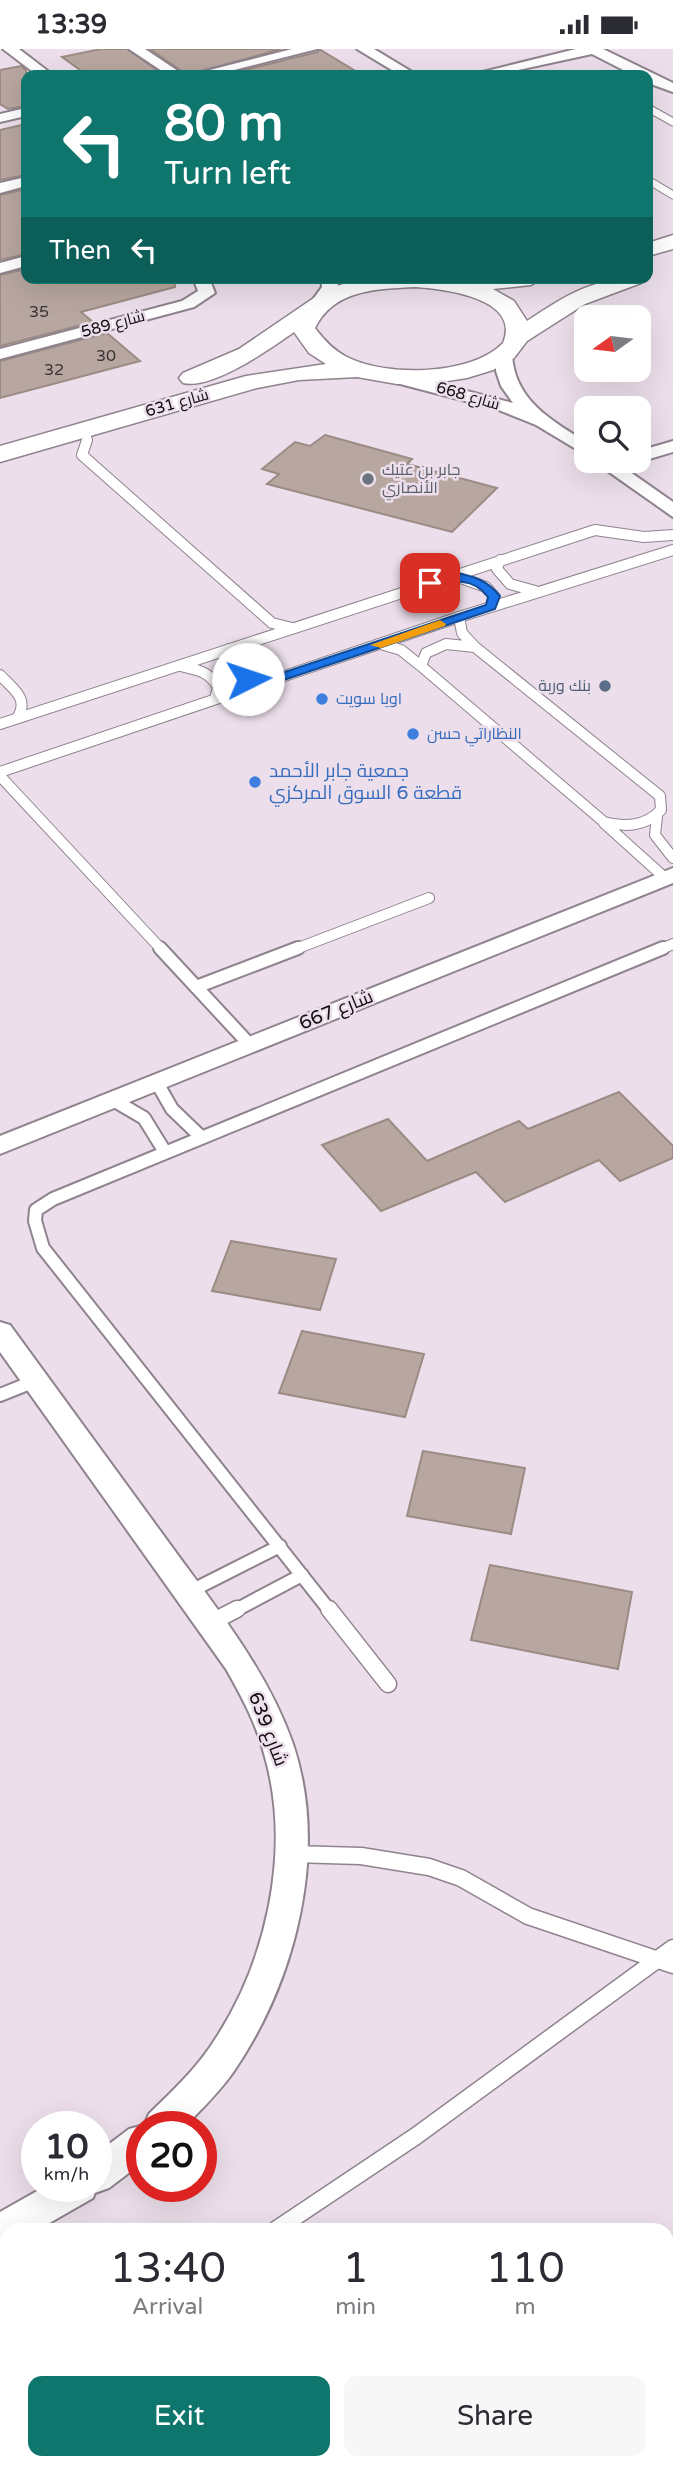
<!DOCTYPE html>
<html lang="en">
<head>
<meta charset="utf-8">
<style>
	body { margin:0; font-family:"Varela Round",Cairo,sans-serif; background:#f7f7f7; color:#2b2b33; height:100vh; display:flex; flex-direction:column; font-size:26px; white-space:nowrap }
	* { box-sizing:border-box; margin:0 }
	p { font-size:23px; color:#7c7c81 }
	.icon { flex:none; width:38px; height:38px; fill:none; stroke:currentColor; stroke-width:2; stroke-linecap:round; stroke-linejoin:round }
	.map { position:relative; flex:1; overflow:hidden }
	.drawer { position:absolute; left:0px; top:2174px; width:674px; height:247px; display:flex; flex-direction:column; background:#fff; border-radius:21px 21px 0 0; box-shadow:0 7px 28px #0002 }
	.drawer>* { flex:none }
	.hud { position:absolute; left:21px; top:21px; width:632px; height:214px; border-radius:14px; box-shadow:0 7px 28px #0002; background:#0f766e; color:#fff; overflow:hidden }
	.needle { width:46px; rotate:256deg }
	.fabs { position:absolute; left:574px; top:256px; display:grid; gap:14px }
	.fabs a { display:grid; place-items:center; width:77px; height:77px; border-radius:14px; background:#fff; box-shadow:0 7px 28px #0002; font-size:35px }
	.speed { position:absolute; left:21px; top:2062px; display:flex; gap:14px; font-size:35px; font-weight:700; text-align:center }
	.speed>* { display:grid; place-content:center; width:91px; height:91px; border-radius:50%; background:#fff; box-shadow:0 7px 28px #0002; line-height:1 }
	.speed small { font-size:18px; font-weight:400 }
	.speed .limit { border:10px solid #d22; background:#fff; color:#111 }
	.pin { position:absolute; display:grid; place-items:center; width:60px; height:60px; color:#fff; margin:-30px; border-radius:14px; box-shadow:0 4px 10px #0006 }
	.me { position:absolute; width:77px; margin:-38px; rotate:86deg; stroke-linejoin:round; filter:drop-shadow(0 0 5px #0008) }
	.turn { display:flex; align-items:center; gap:24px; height:147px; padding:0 28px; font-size:32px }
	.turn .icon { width:91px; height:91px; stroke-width:2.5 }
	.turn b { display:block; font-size:49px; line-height:60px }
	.then { display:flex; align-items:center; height:66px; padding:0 28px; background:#0003; gap:14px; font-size:26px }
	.eta { display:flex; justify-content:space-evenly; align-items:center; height:119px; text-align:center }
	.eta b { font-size:42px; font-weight:600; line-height:49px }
	.cta { display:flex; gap:14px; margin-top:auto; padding:14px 28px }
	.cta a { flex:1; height:80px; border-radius:14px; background:#0f766e; color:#fff; font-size:28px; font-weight:600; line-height:80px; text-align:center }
	.cta a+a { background:#f7f7f7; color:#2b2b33 }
	.status { display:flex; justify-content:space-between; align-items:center; height:49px; padding:0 35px; background:#fff; direction:ltr }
	.status svg { height:19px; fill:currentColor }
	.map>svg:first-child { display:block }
	.building { fill:#b8a7a0; stroke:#9b8b84; stroke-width:2 }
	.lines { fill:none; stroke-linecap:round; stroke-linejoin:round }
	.lane-far3-casing { stroke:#8f838e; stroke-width:9 }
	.lane-far2-casing { stroke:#8f838e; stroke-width:12 }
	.lane-far1-casing { stroke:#8f838e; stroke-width:16 }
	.lane-casing { stroke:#8f838e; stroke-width:19 }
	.street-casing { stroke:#8f838e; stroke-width:4 }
	.secondary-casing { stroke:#8f838e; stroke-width:3 }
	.lane-far3 { stroke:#fff; stroke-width:7 }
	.lane-far2 { stroke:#fff; stroke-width:10 }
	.lane-far1 { stroke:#fff; stroke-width:12 }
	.lane { stroke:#fff; stroke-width:16 }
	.street { fill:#fff; fill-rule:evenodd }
	.secondary { fill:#fff; fill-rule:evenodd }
	.route { fill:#1a73e8; stroke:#114b97; stroke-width:2 }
	.slow { fill:#f59e0b }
	.worship-dot { fill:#6b7280; stroke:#ecdfeb; stroke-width:2.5 }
	.service-dot { fill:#5c6f8a; stroke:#ecdfeb; stroke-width:2.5 }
	.shop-dot { fill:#3f7fe0; stroke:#ecdfeb; stroke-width:2.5 }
	.labels { text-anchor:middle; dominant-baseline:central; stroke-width:5; stroke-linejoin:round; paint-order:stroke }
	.number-label { font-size:16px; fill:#3b3435 }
	.far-street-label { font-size:16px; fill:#110d11; stroke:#ecdfeb }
	.far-worship-label { font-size:16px; fill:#5b616d; stroke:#ecdfeb; text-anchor:start }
	.far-service-label { font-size:16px; fill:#4e5e75; stroke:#ecdfeb; text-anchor:end }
	.far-shop-label { font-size:16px; fill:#366cbe; stroke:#ecdfeb; text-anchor:start }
	.shop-label { font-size:19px; fill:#366cbe; stroke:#ecdfeb; text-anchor:start }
	.street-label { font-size:19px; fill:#110d11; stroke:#ecdfeb }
</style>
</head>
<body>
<div class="status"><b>13:39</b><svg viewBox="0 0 49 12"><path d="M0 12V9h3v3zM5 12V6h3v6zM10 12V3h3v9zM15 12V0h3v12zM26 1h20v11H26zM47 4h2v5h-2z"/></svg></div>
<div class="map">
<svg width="673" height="2419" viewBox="0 0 673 2419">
	<rect width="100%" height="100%" fill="#ecdfeb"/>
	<!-- building -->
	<path class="building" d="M101 0H127L164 26H87L62 8Z
		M150 0H281L187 26Z
		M319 0 362 26H224L318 3Z
		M21 17 26 21V57L8 60 0 55V21Z
		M26 75V126L0 131V81Z
		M26 140V205L0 211V146Z
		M26 220V229H91L97 234 115 229H174L175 238 81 263 93 273 0 297V226Z
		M107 284 140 312 0 349V312Z
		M325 386 412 410 407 415 497 439 452 483 267 435 279 425 262 420 295 393 310 397Z
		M619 1043 673 1097V1109L620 1132 599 1111 505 1153 476 1123 381 1162 322 1096 388 1070 427 1112 519 1072 528 1080Z
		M231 1192 336 1210 320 1261 212 1242Z
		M302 1282 424 1305 405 1368 279 1344Z
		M423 1402 525 1419 511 1485 407 1467Z
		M490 1516 632 1543 618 1620 471 1591Z"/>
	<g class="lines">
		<defs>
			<path id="lane-far3" d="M648 59 673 73
				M648 131 673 146
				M86 392 90 379"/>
			<path id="lane-far2" d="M87 391 82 406 272 574 292 579
				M500 511 497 520 510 535 535 542
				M455 527 486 538 494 547 491 558
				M459 568 462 584 475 598
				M381 595 401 601 421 617
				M446 595 475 598 660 747 661 761C645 778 625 778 604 773L421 617 426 604Z
				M229 600C227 622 243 629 262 633
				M180 617C197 621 209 622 218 638L215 650
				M0 626C13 640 30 650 17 669
				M0 675 595 481 644 488 673 486
				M0 723 459 568 673 501
				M0 727 162 901
				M657 768 655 786 673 809
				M604 774 665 829
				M293 901 429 849
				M659 901 673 895"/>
			<path id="lane-far1" d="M160 899 250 996
				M196 938 298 899
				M157 1034 172 1060 200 1087
				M115 1052 144 1069 165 1103
				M0 1346 35 1332
				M189 1543 280 1497
				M234 1562 302 1526
				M330 1562 43 1199 35 1172 36 1161 53 1150 663 899"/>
			<path id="lane" d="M329 1560 388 1635
				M212 1573 237 1560
				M292 1805 361 1807 429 1818 461 1829 528 1867 673 1916
				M277 2180 416 2087 673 1899
				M0 2351 7 2347"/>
			<path id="street" d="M3 0H19L53 26H37Z
				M129 0H145L184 26H168Z
				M292 0H317L214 26H190Z
				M357 0H374L417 26H400Z
				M576 0H603L673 34V43L648 34V26H633L592 5 495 26H470Z
				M26 59V67L0 73V65Z
				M26 128V137L0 144V134Z
				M26 207V217L0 224V214Z
				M193 229H209L215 244 194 258 0 310V300L182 252 198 242Z
				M321 229H337L338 238 325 256 319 258 311 253 322 238Z
				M504 300 512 305C514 351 551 371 586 393V406L536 376 496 360 385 331 382 327 391 322 513 354 501 337 496 322V305Z
				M673 392V403L639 413 632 411H639V402Z
				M592 411H613L673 453V468Z
				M673 819V834L0 1105V1087Z
				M0 1273 10 1276C64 1350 118 1424 172 1498 217 1560 267 1621 293 1695 329 1802 296 1931 234 2022 220 2042 202 2060 185 2077H142V2114L109 2139 95 2144 93 2149 39 2180H7V2198L0 2201V2163L46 2137H96V2105L129 2080 144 2076 149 2065C170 2044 193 2023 210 1998 266 1917 292 1803 265 1708 257 1676 242 1648 226 1620L0 1303Z
				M673 2222V2260L667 2262V2224Z
				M547 2413H585L587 2419H549Z"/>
			<path id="secondary" d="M673 186V200L648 207V194Z
				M363 229H542L531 236 493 240 514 252 527 272C570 244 592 229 644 229L641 234 585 255 527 292 514 309 493 321 467 329 428 335H397L357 328 299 331 257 339 0 413V397L246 327 326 315 309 304 294 283C270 300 212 341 183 334L179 329 183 324 239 300 327 240ZM416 238C444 240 522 249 503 294 471 327 386 328 347 308 333 301 324 291 315 279 334 240 377 240 416 238Z"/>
		</defs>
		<!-- lane-far3 casing -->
		<use href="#lane-far3" class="lane-far3-casing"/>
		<!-- lane-far2 casing -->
		<use href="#lane-far2" class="lane-far2-casing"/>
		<!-- lane-far1 casing -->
		<use href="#lane-far1" class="lane-far1-casing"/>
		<!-- lane casing -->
		<use href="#lane" class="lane-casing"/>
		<!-- street casing -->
		<use href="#street" class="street-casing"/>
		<!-- secondary casing -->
		<use href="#secondary" class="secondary-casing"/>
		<!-- lane-far3 -->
		<use href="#lane-far3" class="lane-far3"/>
		<!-- lane-far2 -->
		<use href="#lane-far2" class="lane-far2"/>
		<!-- lane-far1 -->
		<use href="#lane-far1" class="lane-far1"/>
		<!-- lane -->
		<use href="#lane" class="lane"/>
		<!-- street -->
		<use href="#street" class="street"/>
		<!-- secondary -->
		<use href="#secondary" class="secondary"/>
	</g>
	<!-- route -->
	<path class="route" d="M453 523C473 527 487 531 500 547L495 560 269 636 242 630 248 626 264 630 486 556 488 548C472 527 452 532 430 538L424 534Z"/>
	<!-- slow -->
	<path class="slow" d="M440 571 446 575 445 577 381 599 370 596Z"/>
	<!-- markers -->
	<circle class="worship-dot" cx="368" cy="430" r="7"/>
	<circle class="service-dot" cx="605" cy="637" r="7"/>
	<g class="shop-dot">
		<circle cx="322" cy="650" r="7"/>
		<circle cx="413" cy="685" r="7"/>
		<circle cx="255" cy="733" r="7"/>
	</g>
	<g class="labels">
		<!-- number labels -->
		<g class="number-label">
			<text x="39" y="263">35</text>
			<text x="106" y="307">30</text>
			<text x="54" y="321">32</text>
		</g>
		<!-- far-street labels -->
		<g class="far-street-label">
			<text transform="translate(113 275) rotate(-15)">شارع 589</text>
			<text transform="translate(468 347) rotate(16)">شارع 668</text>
			<text transform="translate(177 354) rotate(-16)">شارع 631</text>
		</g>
		<!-- far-worship labels -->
		<g class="far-worship-label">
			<text x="382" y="421">جابر بن عتيك<tspan x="382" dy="18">الأنصاري</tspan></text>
		</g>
		<!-- far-service labels -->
		<g class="far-service-label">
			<text x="591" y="637">بنك وربة</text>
		</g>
		<!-- far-shop labels -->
		<g class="far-shop-label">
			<text x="336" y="650">اويا سويت</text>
			<text x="427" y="685">النظاراتي حسن</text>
		</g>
		<!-- shop labels -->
		<g class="shop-label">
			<text x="269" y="722">جمعية جابر الأحمد<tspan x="269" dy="22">قطعة 6 السوق المركزي</tspan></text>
		</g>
		<!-- street labels -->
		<g class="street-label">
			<text transform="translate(336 961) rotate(-22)">شارع 667</text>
			<text transform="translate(268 1680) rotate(69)">شارع 639</text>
		</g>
	</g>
</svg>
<div class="fabs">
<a><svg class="needle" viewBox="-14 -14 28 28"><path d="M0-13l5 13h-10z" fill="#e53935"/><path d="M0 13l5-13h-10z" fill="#7c7c81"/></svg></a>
<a><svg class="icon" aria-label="search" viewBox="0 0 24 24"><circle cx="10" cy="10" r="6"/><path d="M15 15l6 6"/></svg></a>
</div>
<div class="speed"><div>10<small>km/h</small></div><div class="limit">20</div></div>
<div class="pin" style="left:430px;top:534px;background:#d93025"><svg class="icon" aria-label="arrive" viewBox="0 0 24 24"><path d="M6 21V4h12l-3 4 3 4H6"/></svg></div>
<svg class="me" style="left:248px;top:630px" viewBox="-20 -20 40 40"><circle r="19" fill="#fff"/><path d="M0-13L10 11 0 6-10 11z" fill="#1a73e8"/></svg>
<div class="hud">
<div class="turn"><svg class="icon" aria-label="left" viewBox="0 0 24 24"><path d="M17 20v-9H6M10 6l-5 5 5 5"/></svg><div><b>80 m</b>Turn left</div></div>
<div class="then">Then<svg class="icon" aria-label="left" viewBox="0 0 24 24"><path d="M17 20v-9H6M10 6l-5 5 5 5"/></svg></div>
</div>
<section class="drawer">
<div class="eta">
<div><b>13:40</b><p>Arrival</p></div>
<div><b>1</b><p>min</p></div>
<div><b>110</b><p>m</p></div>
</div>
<div class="cta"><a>Exit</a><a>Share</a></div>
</section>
</div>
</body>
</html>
